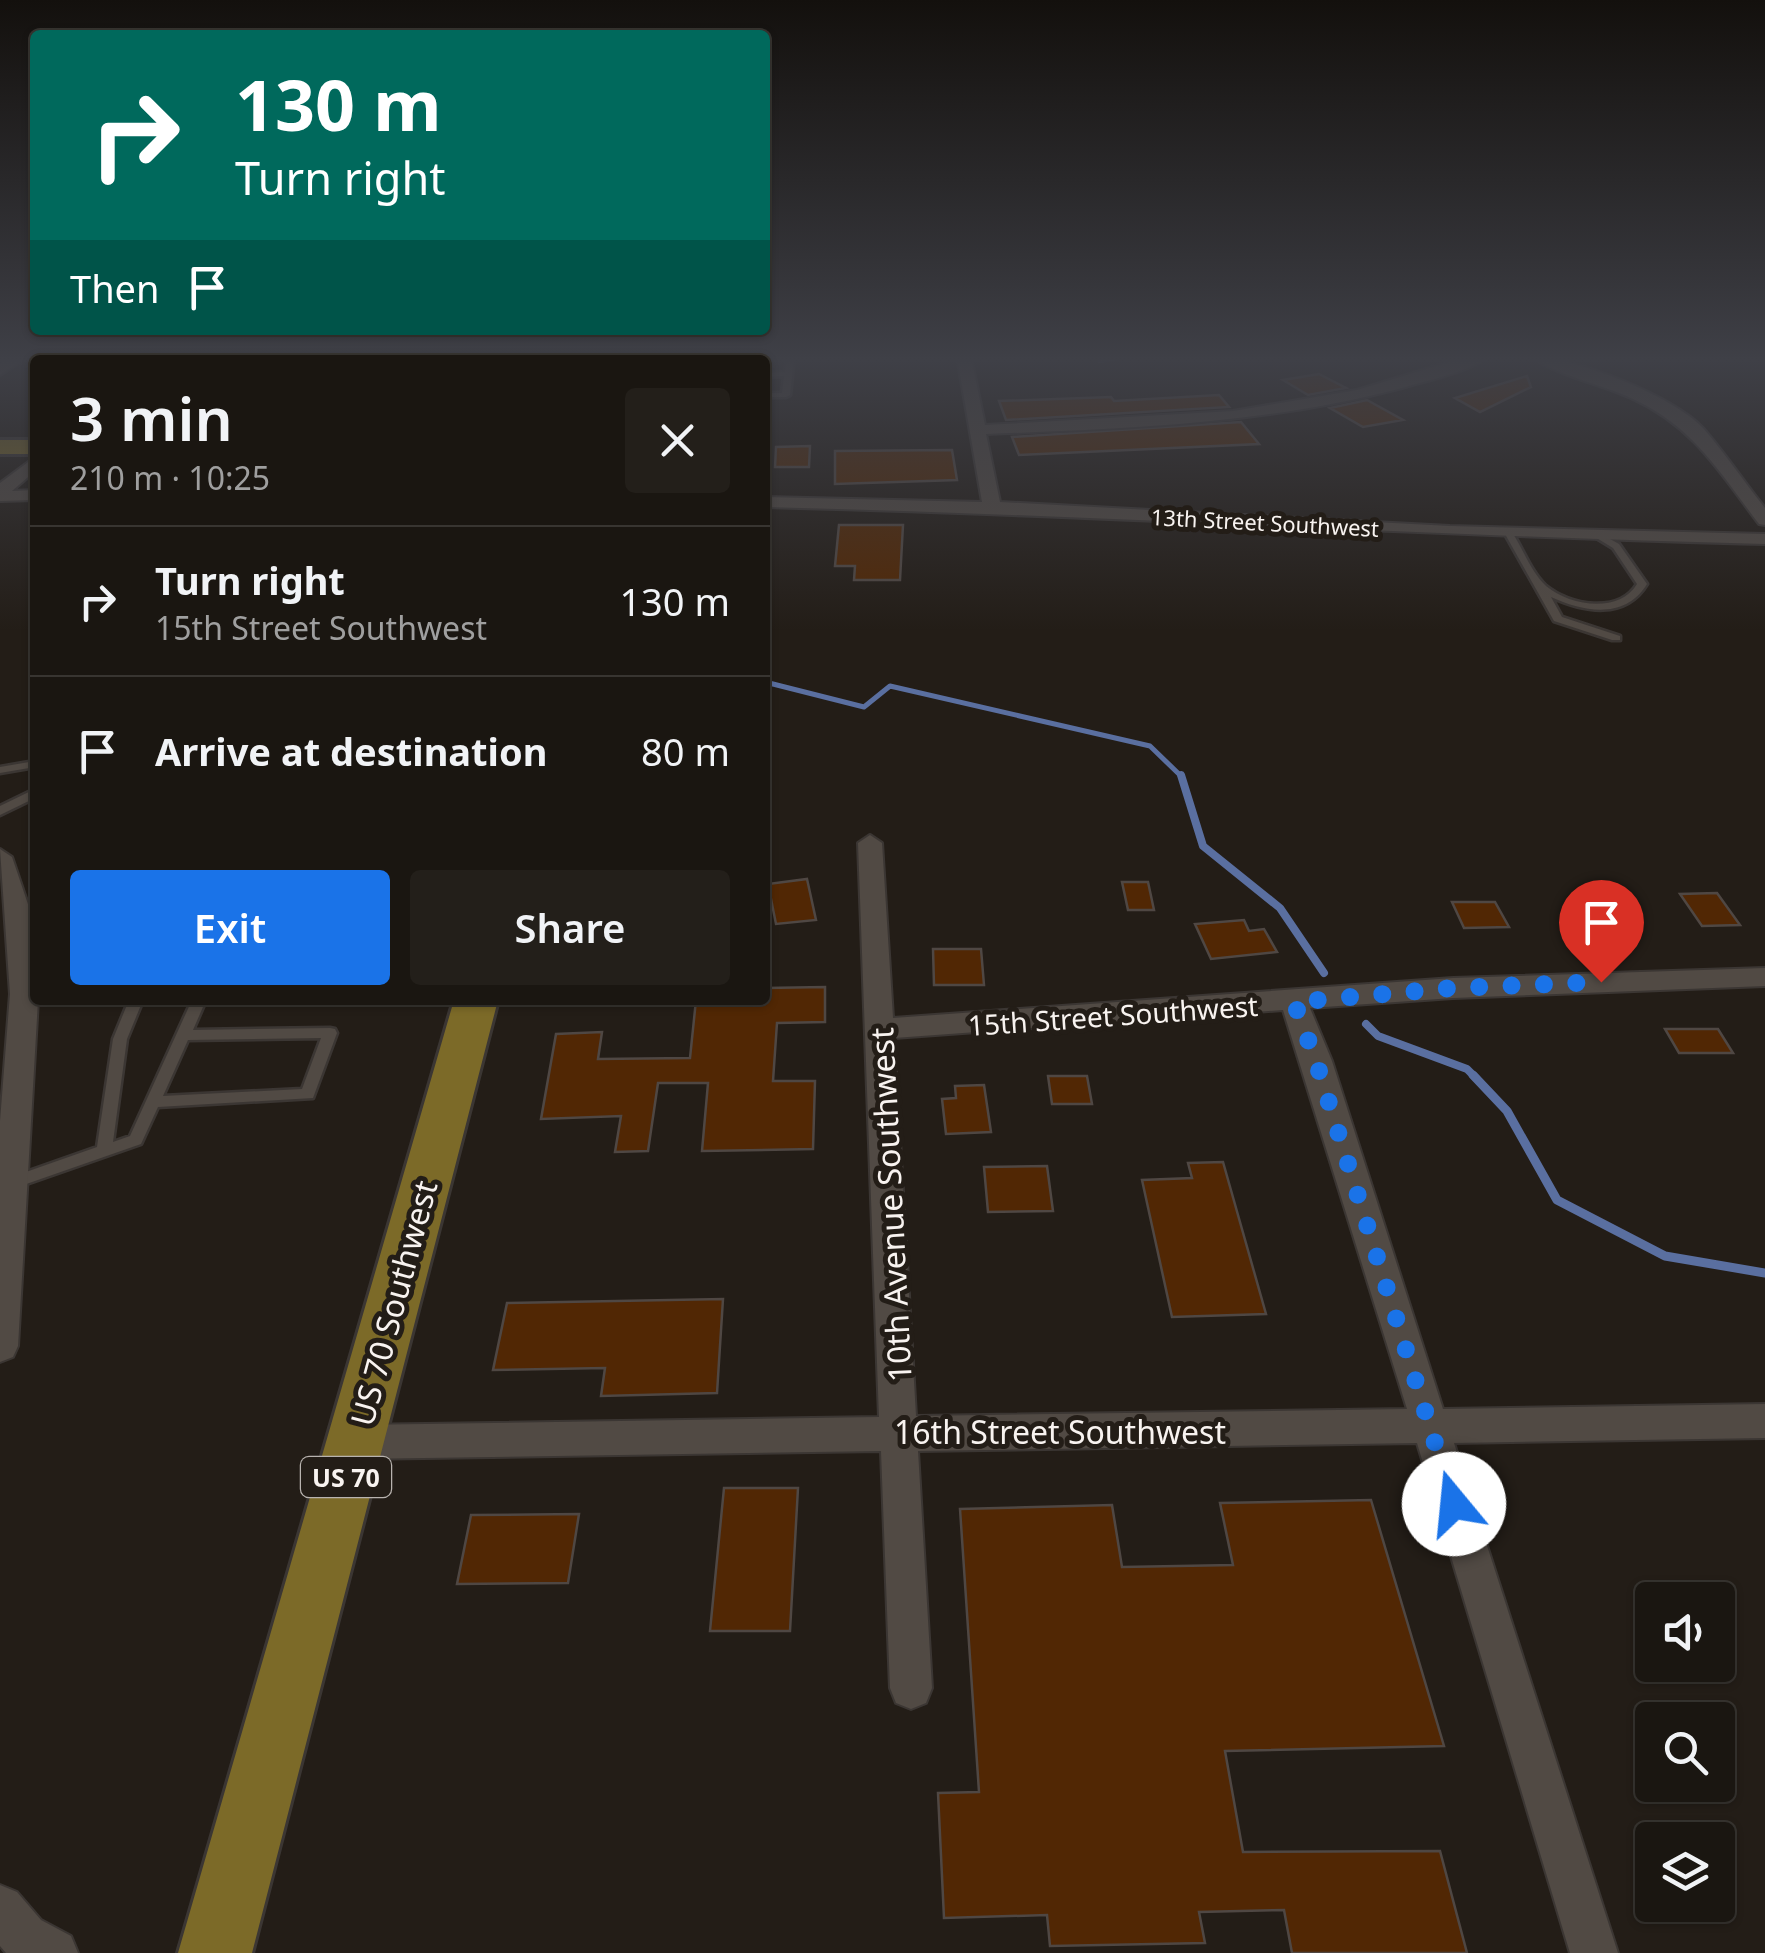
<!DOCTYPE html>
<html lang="en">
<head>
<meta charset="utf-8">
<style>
	body { margin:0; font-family:"Noto Sans",sans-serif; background:#231f1a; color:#f1f3f6; height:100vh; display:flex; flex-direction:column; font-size:38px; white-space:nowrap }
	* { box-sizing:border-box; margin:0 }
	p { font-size:32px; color:#9f9f9f }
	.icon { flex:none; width:55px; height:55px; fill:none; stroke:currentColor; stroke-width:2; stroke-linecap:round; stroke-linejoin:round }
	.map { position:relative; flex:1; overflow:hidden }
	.side { position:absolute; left:30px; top:355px; width:740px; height:650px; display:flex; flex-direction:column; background:#1a1611; border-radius:10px; box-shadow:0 2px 8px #0004,0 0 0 2px #383531 }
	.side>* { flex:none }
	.top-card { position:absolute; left:30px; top:30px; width:740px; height:305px; border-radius:10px; box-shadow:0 2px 8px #0004,0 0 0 2px #383531; background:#00695c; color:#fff; overflow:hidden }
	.buttons { position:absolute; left:1635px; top:1582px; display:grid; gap:20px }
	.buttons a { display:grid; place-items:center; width:100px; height:100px; border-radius:10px; background:#1a1611; box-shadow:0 2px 8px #0004,0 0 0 2px #383531; font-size:50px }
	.pin { position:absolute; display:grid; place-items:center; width:85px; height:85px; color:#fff; margin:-102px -42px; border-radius:50% 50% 50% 0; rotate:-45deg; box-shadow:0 0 10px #0007 }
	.pin .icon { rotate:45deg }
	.me { position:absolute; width:110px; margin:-55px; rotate:343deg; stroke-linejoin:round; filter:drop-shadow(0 0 8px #0008) }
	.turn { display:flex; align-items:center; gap:35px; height:210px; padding:0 40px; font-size:45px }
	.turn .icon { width:130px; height:130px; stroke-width:2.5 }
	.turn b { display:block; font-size:70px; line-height:85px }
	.then { display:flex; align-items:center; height:95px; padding:0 40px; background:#0003; gap:20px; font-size:38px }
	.round { display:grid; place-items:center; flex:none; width:105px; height:105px; border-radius:10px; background:#231f1a }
	.headline { display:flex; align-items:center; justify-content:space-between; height:170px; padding:0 40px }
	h1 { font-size:60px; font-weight:600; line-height:75px }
	.cta { display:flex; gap:20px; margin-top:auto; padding:20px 40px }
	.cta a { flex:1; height:115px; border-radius:10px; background:#1a73e8; color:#fff; font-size:40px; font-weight:600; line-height:115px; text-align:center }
	.cta a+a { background:#231f1a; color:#f1f3f6 }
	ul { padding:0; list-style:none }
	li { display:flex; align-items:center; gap:30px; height:150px; padding:0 40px; border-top:2px solid #383531 }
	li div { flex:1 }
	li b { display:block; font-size:38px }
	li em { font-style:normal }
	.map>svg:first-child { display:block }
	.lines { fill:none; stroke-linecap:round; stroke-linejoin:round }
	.stream-far3 { stroke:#5a6fa0; stroke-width:4 }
	.stream-far2 { stroke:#5a6fa0; stroke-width:5 }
	.stream-far1 { stroke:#5a6fa0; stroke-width:8 }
	.stream { stroke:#5a6fa0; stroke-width:9 }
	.building { fill:#512704; stroke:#4f4743; stroke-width:2.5 }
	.lane-casing { stroke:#3b3633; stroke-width:5 }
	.street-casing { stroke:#3b3633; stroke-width:4 }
	.secondary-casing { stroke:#3b3633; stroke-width:4 }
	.primary-casing { stroke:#3b3633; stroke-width:6 }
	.lane { fill:#514a44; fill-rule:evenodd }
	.street { fill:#514a44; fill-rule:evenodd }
	.secondary { fill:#675a36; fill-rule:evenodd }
	.primary { fill:#7c6a28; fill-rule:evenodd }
	.route { stroke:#1a73e8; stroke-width:18; stroke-dasharray:0 32.4 }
	.labels { text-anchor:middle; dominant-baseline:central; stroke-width:10; stroke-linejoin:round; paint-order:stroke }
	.far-street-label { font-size:22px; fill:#f8f3f0; stroke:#231d17 }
	.shield { fill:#231d17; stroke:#b8b3af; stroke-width:2.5 }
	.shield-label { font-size:25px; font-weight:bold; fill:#f8f3f0 }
	.street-label { font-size:28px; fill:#f8f3f0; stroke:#231d17 }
	.near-street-label { font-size:32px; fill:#f8f3f0; stroke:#231d17 }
</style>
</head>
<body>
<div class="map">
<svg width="1765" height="1953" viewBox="0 0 1765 1953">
	<rect width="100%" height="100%" fill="#231d17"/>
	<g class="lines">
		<!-- stream-far3 -->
		<path class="stream-far3" d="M1100 361 1126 357"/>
		<!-- stream-far2 -->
		<path class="stream-far2" d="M765 682 864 707 890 686 1150 746 1182 777"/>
		<!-- stream-far1 -->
		<path class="stream-far1" d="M1181 775 1203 846 1280 908 1324 973
			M1366 1024 1378 1036 1467 1069 1476 1078"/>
		<!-- stream -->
		<path class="stream" d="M1473 1075 1507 1111 1557 1200 1665 1256 1765 1273"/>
	</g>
	<!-- building -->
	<path class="building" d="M1319 374 1346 388 1308 395 1283 380Z
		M1527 376 1531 387 1480 412 1455 398Z
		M1219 395 1229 407 1006 420 999 401 1111 397 1114 401Z
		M1367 400 1403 420 1363 427 1330 408Z
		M1241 422 1259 444 1019 455 1012 437Z
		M810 446 809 467H775L776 447Z
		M952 450 957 480 835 484V451Z
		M839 525H903L900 580H854L855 566H835Z
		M807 879 816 920 776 924 768 884Z
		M1122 882H1148L1154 910H1128Z
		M1717 893 1740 925 1702 926 1680 894Z
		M1452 902H1495L1509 927 1464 928Z
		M1581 903H1612L1627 926H1596Z
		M1244 920 1249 931 1264 929 1277 952 1211 959 1195 924Z
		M933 949H981L984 985H934Z
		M825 987V1022L777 1023 773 1081H815L813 1149 702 1151 708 1083H658L648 1151 615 1152 621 1116 541 1119 556 1034 602 1032 598 1059 690 1058 696 1000H765V988Z
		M1665 1029H1718L1733 1053H1679Z
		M1048 1076H1087L1092 1104H1052Z
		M984 1085 991 1132 946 1134 942 1099 956 1098 955 1086Z
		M1223 1162 1266 1314 1172 1317 1142 1180 1192 1178 1188 1163Z
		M1047 1166 1053 1211 988 1212 984 1167Z
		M723 1299 717 1393 601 1396 605 1368 493 1370 507 1303Z
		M724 1488H798L790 1631H710Z
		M1371 1500 1444 1746 1225 1751 1243 1852 1440 1851 1467 1953H1292L1284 1910 1199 1912 1205 1943 1050 1946 1047 1915 944 1918 938 1793 979 1792 960 1509 1112 1505 1122 1567 1233 1565 1220 1503Z
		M579 1514 568 1583 457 1584 471 1515Z"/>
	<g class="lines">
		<defs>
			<path id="lane" d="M505 357H512L513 360H505Z
				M624 357H641L643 359 606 360Z
				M709 357H716V360H708Z
				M787 357H794L790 395 786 397H765V393H782L784 376 765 377V373L785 372Z
				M1506 532H1512C1523 549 1531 572 1546 586 1570 606 1619 614 1637 584L1613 548 1595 537 1603 535 1619 544 1647 584C1625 620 1584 612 1551 597L1562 617 1620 636V640H1612L1554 621 1505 534Z
				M35 761V767L0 773V767Z
				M35 789V798L0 815V806Z
				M129 1000H143L127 1039 113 1142 130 1136 192 1000H206L193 1030 330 1028 335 1029 337 1033 313 1098 158 1107 141 1144 12 1189 6 1187 4 1183 6 1179 97 1147 113 1039ZM321 1038 302 1089 163 1096 188 1040Z"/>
			<path id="street" d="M10 357H27L0 375V364Z
				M381 357H395L379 360Z
				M957 357H971L985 425 1233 411 1357 390 1466 357H1488C1465 373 1429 380 1402 388 1266 424 1126 429 986 434L1000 502 1450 526 1765 534V544C1431 536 1099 515 765 507V497L982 502Z
				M1532 357C1575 357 1673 396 1703 428 1725 453 1744 482 1765 508V525L1759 524C1720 473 1694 427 1633 399 1602 384 1560 377 1532 357Z
				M35 457V471L12 491 35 490V500L0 501V483Z
				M870 835 882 843 893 1018 1453 978 1765 968V986L1453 998 1310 1008 1332 1061 1443 1409 1765 1404V1438L1454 1443 1618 1953H1570L1417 1443 918 1451 932 1688 926 1703 911 1709 896 1703 890 1688 881 1451 356 1459 343 1454 337 1442 343 1430 356 1425 879 1417 858 843ZM1283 1010 1407 1409 916 1416 894 1038Z
				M0 849 12 857 33 919 38 1000 18 1346 13 1357 0 1362V1121L10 994Z
				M0 1885 17 1892 41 1920 71 1936 78 1953H6L0 1946Z"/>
			<path id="secondary" d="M155 357H175L153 360Z"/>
			<path id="primary" d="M629 357H651L627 360Z
				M0 440H35V454H0Z
				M454 1000H498L252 1953H178Z"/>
		</defs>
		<!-- lane casing -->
		<use href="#lane" class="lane-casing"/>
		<!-- street casing -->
		<use href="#street" class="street-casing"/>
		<!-- secondary casing -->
		<use href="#secondary" class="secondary-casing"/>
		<!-- primary casing -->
		<use href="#primary" class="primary-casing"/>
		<!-- lane -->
		<use href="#lane" class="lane"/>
		<!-- street -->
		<use href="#street" class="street"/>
		<!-- secondary -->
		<use href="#secondary" class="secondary"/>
		<!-- primary -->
		<use href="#primary" class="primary"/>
	</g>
	<!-- sky -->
	<linearGradient id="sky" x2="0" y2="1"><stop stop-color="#13100d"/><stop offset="0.57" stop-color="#3f4047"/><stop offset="1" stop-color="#3f4047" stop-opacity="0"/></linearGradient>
	<rect width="1765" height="631" fill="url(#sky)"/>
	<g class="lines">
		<!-- route -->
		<path class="route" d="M1454 1504 1316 1061 1294 1002 1452 988 1601 982"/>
	</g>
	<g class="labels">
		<!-- far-street labels -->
		<g class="far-street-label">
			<text transform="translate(1265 522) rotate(3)">13th Street Southwest</text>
		</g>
		<!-- shield labels -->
		<rect class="shield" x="301" y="1457" width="90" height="40" rx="8"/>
		<g class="shield-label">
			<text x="346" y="1477">US 70</text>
		</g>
		<!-- street labels -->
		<g class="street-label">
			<text transform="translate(1113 1015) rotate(-4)">15th Street Southwest</text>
		</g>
		<!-- near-street labels -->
		<g class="near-street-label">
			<text transform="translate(890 1205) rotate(-93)">10th Avenue Southwest</text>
			<text transform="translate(393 1303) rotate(-75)">US 70 Southwest</text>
			<text x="1060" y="1431">16th Street Southwest</text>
		</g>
	</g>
</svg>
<div class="buttons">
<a><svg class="icon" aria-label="sound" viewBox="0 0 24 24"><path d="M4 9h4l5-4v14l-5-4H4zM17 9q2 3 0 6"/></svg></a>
<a><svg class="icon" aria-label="search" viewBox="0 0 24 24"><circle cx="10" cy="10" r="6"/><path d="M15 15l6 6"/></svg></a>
<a><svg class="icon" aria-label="layers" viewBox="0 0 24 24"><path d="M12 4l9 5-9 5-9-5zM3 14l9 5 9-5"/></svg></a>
</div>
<div class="pin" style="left:1601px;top:982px;background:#d93025"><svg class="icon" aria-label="arrive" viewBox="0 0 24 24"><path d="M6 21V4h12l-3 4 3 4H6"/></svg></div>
<svg class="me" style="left:1454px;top:1504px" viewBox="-20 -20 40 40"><circle r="19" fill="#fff"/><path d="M0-13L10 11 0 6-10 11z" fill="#1a73e8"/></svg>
<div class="top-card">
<div class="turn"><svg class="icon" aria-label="right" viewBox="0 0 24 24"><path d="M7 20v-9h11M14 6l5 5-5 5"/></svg><div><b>130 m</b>Turn right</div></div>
<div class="then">Then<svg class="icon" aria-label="arrive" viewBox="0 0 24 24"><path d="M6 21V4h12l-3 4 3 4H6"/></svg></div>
</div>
<section class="side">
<div class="headline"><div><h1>3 min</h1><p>210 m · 10:25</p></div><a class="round"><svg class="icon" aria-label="close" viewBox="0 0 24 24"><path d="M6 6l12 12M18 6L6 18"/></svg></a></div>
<ul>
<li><svg class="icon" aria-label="right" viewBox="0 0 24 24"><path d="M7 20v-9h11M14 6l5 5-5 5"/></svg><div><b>Turn right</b><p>15th Street Southwest</p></div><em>130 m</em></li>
<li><svg class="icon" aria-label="arrive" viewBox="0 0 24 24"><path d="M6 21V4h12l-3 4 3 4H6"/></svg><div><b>Arrive at destination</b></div><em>80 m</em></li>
</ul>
<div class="cta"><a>Exit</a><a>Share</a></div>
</section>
</div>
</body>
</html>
